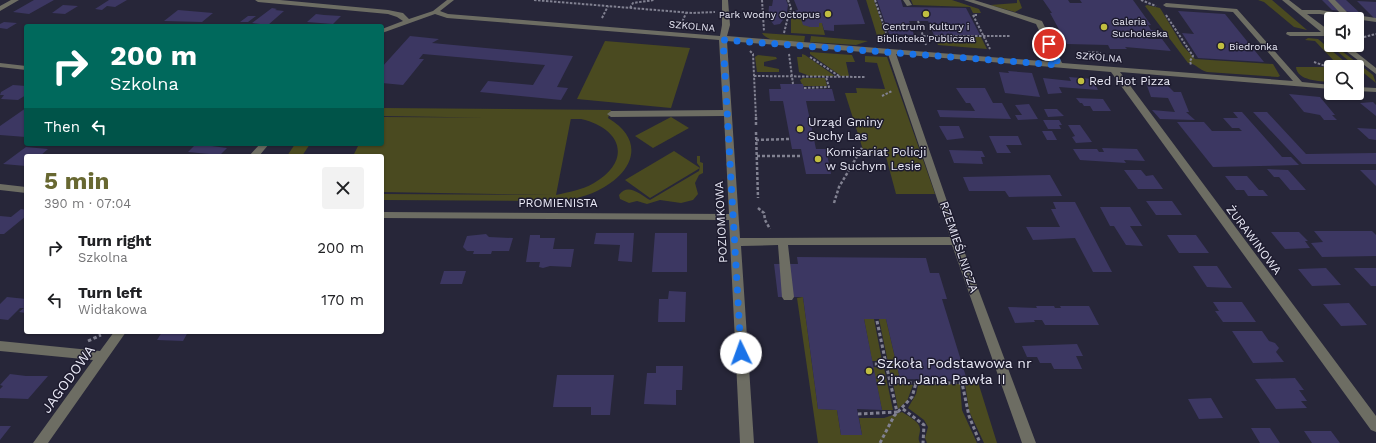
<!DOCTYPE html>
<html lang="en">
<head>
<meta charset="utf-8">
<style>
	body { margin:0; font-family:"Work Sans",sans-serif; background:#f2f2f2; color:#202124; height:100vh; display:flex; flex-direction:column; font-size:15px; white-space:nowrap }
	* { box-sizing:border-box; margin:0 }
	p { font-size:13px; color:#757577 }
	.icon { flex:none; width:22px; height:22px; fill:none; stroke:currentColor; stroke-width:2; stroke-linecap:round; stroke-linejoin:round }
	.map { position:relative; flex:1; overflow:hidden }
	.details { position:absolute; left:24px; top:154px; width:360px; height:180px; display:flex; flex-direction:column; background:#fff; border-radius:4px; box-shadow:0 1px 3px #0004 }
	.details>* { flex:none }
	.guide { position:absolute; left:24px; top:24px; width:360px; height:122px; border-radius:4px; box-shadow:0 1px 3px #0004; background:#00695c; color:#fff; overflow:hidden }
	.tools { position:absolute; left:1324px; top:12px; display:grid; gap:8px }
	.tools a { display:grid; place-items:center; width:40px; height:40px; border-radius:4px; background:#fff; box-shadow:0 1px 3px #0004; font-size:20px }
	.pin { position:absolute; display:grid; place-items:center; width:34px; height:34px; color:#fff; margin:-17px; border:2px solid #fff; border-radius:50%; box-shadow:0 1px 4px #0007 }
	.me { position:absolute; width:44px; margin:-22px; rotate:357deg; stroke-linejoin:round; filter:drop-shadow(0 0 3px #0008) }
	.turn { display:flex; align-items:center; gap:14px; height:84px; padding:0 20px; font-size:18px }
	.turn .icon { width:52px; height:52px; stroke-width:2.5 }
	.turn b { display:block; font-size:28px; line-height:34px }
	.then { display:flex; align-items:center; height:38px; padding:0 20px; background:#0003; gap:8px; font-size:15px }
	.round { display:grid; place-items:center; flex:none; width:42px; height:42px; border-radius:4px; background:#f2f2f2 }
	.headline { display:flex; align-items:center; justify-content:space-between; height:68px; padding:0 20px }
	h1 { font-size:24px; font-weight:700; line-height:30px; color:#686831 }
	ul { padding:0; list-style:none }
	li { display:flex; align-items:center; gap:12px; height:52px; padding:0 20px }
	li div { flex:1 }
	li b { display:block; font-size:15px }
	li em { font-style:normal }
	.map>svg:first-child { display:block }
	.green { fill:#4a4a20 }
	.building { fill:#3c3762 }
	.lines { fill:none; stroke-linecap:round; stroke-linejoin:round }
	.path-far2 { stroke:#818191; stroke-width:2; stroke-dasharray:2.5 1.5; stroke-linecap:butt }
	.path-far1 { stroke:#818191; stroke-width:2.5; stroke-dasharray:3 2; stroke-linecap:butt }
	.path { stroke:#818191; stroke-width:3; stroke-dasharray:3.5 2.5; stroke-linecap:butt }
	.minor { fill:#6d6d63; fill-rule:evenodd }
	.route { stroke:#1a73e8; stroke-width:7; stroke-dasharray:0 12.6 }
	.poi-dot { fill:#c1be40; stroke:#1e1c2f; stroke-width:1.5 }
	.labels { text-anchor:middle; dominant-baseline:central; stroke-width:3; stroke-linejoin:round; paint-order:stroke }
	.far-poi-label { font-size:10px; fill:#eaeaf7; stroke:#1e1c2f; text-anchor:start }
	.far-street-label { font-size:10px; fill:#eaeaf7; stroke:#1e1c2f }
	.poi-label { font-size:12px; fill:#eaeaf7; stroke:#1e1c2f; text-anchor:start }
	.street-label { font-size:12px; fill:#eaeaf7; stroke:#1e1c2f }
	.near-poi-label { font-size:14px; fill:#eaeaf7; stroke:#1e1c2f; text-anchor:start }
	.near-street-label { font-size:14px; fill:#eaeaf7; stroke:#1e1c2f }
</style>
</head>
<body>
<div class="map">
<svg width="1376" height="443" viewBox="0 0 1376 443">
	<rect width="100%" height="100%" fill="#272639"/>
	<!-- green -->
	<path class="green" d="M866 0H874L887 39 883 41 878 39Z
		M911 0H952L979 9 981 13H973L970 7 913 5Z
		M1017 0H1019L1022 8 1015 12 990 5 1017 3Z
		M1258 0H1272L1307 30 1294 27 1264 2Z
		M1147 5 1160 8 1183 46 1195 59 1273 64 1280 76 1278 77 1207 72C1199 70 1195 63 1188 63L1145 6Z
		M791 18 801 19 810 27H819V23H822L825 35 791 33Z
		M762 33 805 36 804 42C793 41 769 44 762 33Z
		M811 36 868 41 856 45 810 42Z
		M935 37H981L987 49 938 45Z
		M1308 38 1318 39 1351 67H1331L1326 65 1324 63H1336L1315 41 1305 40Z
		M1322 39 1331 43V45H1334L1373 75 1376 83Z
		M605 41 690 48 671 108 577 99Z
		M810 52 852 55 855 62H846L849 76H841L810 54Z
		M802 54 805 55 835 76H810L799 72 797 57H802Z
		M758 55 776 57 777 59 764 62V66L779 69V72H757L755 57Z
		M865 56 887 57 935 194H896L885 153H864L845 93H857L856 88 885 89 877 63 865 62Z
		M1296 67H1326L1331 69V82C1320 81 1297 81 1296 67Z
		M803 78H825L827 86H803L800 80Z
		M382 108 611 110 608 118C647 141 633 174 597 191 582 198 566 201 550 201L382 200V194L554 195 382 192V156H353L359 144H382V117L571 118 556 195C569 192 582 190 594 183 633 160 621 128 581 119L382 116Z
		M671 117 689 128 653 148 635 136Z
		M295 144H310L302 156H287Z
		M674 151 700 168 650 198 625 180Z
		M697 156H700V162L703 163V173L699 175 695 183 698 194 693 200 681 203 660 200 647 204 637 201 629 203 620 199 619 195C628 182 641 195 650 200L699 171 700 167 697 163Z
		M803 297 818 409 837 410 841 435H862L859 418H884L902 412C908 416 921 422 920 430 920 435 917 438 920 443H818L797 298Z
		M864 319H874L882 361H872Z
		M879 319H886L900 379 891 377Z
		M873 367 884 368 893 410H882Z
		M978 382 997 443H984L969 411 965 383Z
		M893 383 913 385 907 401 898 409Z
		M960 384 962 410 977 443H927L925 438 928 427 924 420 908 408 916 394 918 385Z"/>
	<!-- building -->
	<path class="building" d="M34 0H54L29 14 13 12Z
		M109 0H127L115 7 107 6 102 10 95 9Z
		M773 0H786L788 5 787 12H790L798 10 794 0H857L865 24 834 25V31L824 30 822 23H819V27H810L803 25 801 19H796L795 16 785 17 780 24 774 25 768 17 769 6H772Z
		M877 0H901L903 7 966 8 980 35H934L928 21H909L914 35 889 34Z
		M1043 0H1068L1070 3H1082L1080 0H1133L1151 25H1148L1151 30H1155L1160 37H1148L1149 39H1162L1171 51 1125 47 1127 49H1110L1108 45 1067 44 1050 13H1052Z
		M1322 0H1346L1360 13 1332 10Z
		M1357 1 1376 2V18H1374Z
		M63 5 78 6 65 14 52 13Z
		M272 8 277 9 275 10 284 11 268 25 252 23Z
		M178 10 213 13 202 22 164 21Z
		M1178 11 1225 14 1264 62 1198 58 1182 33 1194 34Z
		M316 14 324 15 341 16 333 24 307 22Z
		M248 16H256L248 22H240Z
		M4 22 17 23 7 29 0 28V24Z
		M410 36 439 39 432 43 573 56 557 87 568 88 561 100 480 92 488 81 533 85 545 65 423 54 419 59H424L403 85 382 83V67Z
		M1008 71 1032 73 1040 97 1005 93 999 72 1009 73Z
		M1069 77 1093 79 1098 90 1059 87 1062 93 1048 94 1043 78 1071 81Z
		M1146 83 1167 85 1174 92H1181L1189 112H1186L1195 120 1160 119 1152 110 1175 112 1168 98 1151 97Z
		M780 84H803L804 89H832L835 101H806L816 149H826L831 174H806L801 149H792L783 101H770L769 89H781Z
		M13 85 26 86V95L18 100 1 99 4 95H0L1 92Z
		M956 88H985L993 103H1002L1011 119 940 117 937 110 975 111 970 103H966Z
		M1289 94 1320 97 1335 115H1332L1337 120H1324L1320 115 1304 112Z
		M1076 98 1103 99 1111 111H1093L1090 106H1084L1082 103H1080Z
		M1373 102 1376 105V116L1360 103Z
		M1029 104 1038 119 1018 120 1015 115H1022L1015 105Z
		M26 108V137L0 135V126Z
		M1044 109H1057L1064 116 1048 117Z
		M1233 112H1242L1282 157H1291L1299 165 1213 167 1177 122H1204L1212 131H1242L1239 128H1232L1223 118H1238Z
		M1253 112H1267L1306 154 1376 153V164H1302Z
		M1043 120H1059L1062 125H1059L1061 129H1048Z
		M1068 125H1080L1092 142 1076 143 1072 137 1075 136Z
		M939 126H959L964 138 947 140Z
		M1357 128 1376 129V140L1369 139Z
		M1042 131H1052L1057 140H1047Z
		M989 136H1018L1022 145H1006L1011 153H997Z
		M196 144 227 148 220 155 188 152Z
		M26 147 48 149 40 156H26V166L3 164Z
		M1102 148 1137 149 1145 161 1124 160 1126 163 1080 160 1073 149H1097L1099 152H1104Z
		M949 150 982 151 985 157H981L983 164 954 163Z
		M1267 169 1288 170 1306 190H1290L1279 177H1274Z
		M1124 170H1141L1146 176 1153 175 1163 189H1138Z
		M1360 170H1376V186Z
		M1050 175 1062 196 1009 197 1005 191H969L963 177Z
		M1225 176H1247L1259 190H1263L1268 196H1248L1244 190H1236Z
		M1146 201H1172L1182 215H1156Z
		M1053 202H1075L1112 272H1093L1075 238 1033 240 1026 227H1060L1051 209H1056Z
		M1100 207H1130L1142 226H1130L1143 246 1126 245 1114 226H1110Z
		M21 209 26 210V216L4 234H0V216L11 217Z
		M1314 231H1372L1376 235V256L1322 257 1311 243 1323 242Z
		M1271 232H1299L1308 241H1305L1310 248 1285 249Z
		M596 233H634L632 262 618 261 620 245 594 244Z
		M655 233H687V272H652Z
		M486 234 489 237 513 238 509 251H492L491 254H473L474 251H467L463 247 467 236Z
		M530 235H540V238H555L553 249H574L571 267 550 266 543 268 539 267 540 262H526Z
		M1167 235H1196L1209 253H1179Z
		M797 257 926 258 930 273H939L947 299H942L967 380 900 379 886 319H864L882 410 857 409 862 435H841L837 410 818 409 803 297H778L774 264H798Z
		M1193 266H1217L1232 288 1207 287Z
		M1326 268 1341 285 1312 286 1298 269Z
		M1354 268H1376V286H1371Z
		M444 271H466L462 284H440Z
		M669 291 686 292 685 322H658L659 299H668Z
		M7 297 26 299V313L19 312 24 308H20L8 320 0 319V304Z
		M1213 302H1242L1256 322H1223L1215 311H1219Z
		M1349 303 1367 325 1341 326 1323 304Z
		M1036 306H1054L1055 308H1061L1060 306H1089L1099 325H1045L1042 320H1034L1035 322 1015 323 1008 307 1037 308Z
		M1232 331H1262L1269 341 1275 343 1279 348 1276 352 1284 362 1253 363Z
		M162 332H188L183 341 157 340Z
		M1077 344 1083 356H1076L1082 369H1054L1051 363H1040L1037 357H1027L1022 346Z
		M656 366H683L682 390H676V405L644 404 647 373H656Z
		M10 374 26 376H48L28 399 0 398V389L3 386 0 385Z
		M557 375H614L610 415H591V407H553Z
		M1295 378 1304 390H1299L1307 401H1301L1307 408 1276 409 1255 379Z
		M1211 398 1223 418 1199 419 1188 399Z
		M0 426H11L0 440Z
		M1251 428H1270L1280 443H1260Z
		M1304 431H1331L1340 443H1312Z"/>
	<g class="lines">
		<!-- path-far2 -->
		<path class="path-far2" d="M534 0 692 13 715 12
			M762 0 764 31
			M788 0 791 8 790 12
			M875 0 889 41
			M1141 0 1156 6
			M630 8 633 3 654 0
			M977 15H973L990 49
			M1166 15 1193 56 1190 61 1191 65
			M602 18 608 6
			M918 21 926 45
			M681 25 686 13
			M784 33 788 17
			M923 36H1010
			M1360 38 1376 34
			M750 51 753 54 756 118
			M1088 52 1101 53
			M789 54 793 84
			M810 57 839 76
			M1314 62 1331 68
			M754 76 865 77
			M804 88 829 87 826 77
			M882 96 892 91"/>
		<!-- path-far1 -->
		<path class="path-far1" d="M756 117V125
			M756 132 758 198
			M756 140 790 139
			M757 156H802
			M834 203 839 187 862 148
			M758 208 764 213 765 220 770 229"/>
		<!-- path -->
		<path class="path" d="M877 321 886 364
			M88 341 101 335
			M890 381 916 383
			M903 409 924 425 923 443
			M858 414 897 412 886 364H873
			M880 443 894 416 912 397 916 383H962L969 416 980 443"/>
		<!-- minor -->
		<path class="minor" d="M11 0H19L0 11V6Z
			M255 0H280L388 10 403 13 409 19 433 11 447 0H454L440 11 448 14 720 36 722 25V0H728L730 25 727 36 1054 62 1036 24 964 0H974L1042 21 1062 63 1293 81 1233 12 1166 7 1163 5 1166 3 1237 9 1302 82 1331 85V89L1120 72 1376 416V432L1371 430 1111 72 896 54 967 259 1036 443H1022L952 245H788L794 297 792 300H784L782 297 778 245 741 246 754 443H740L729 220 382 218V212L729 214 724 116 611 117 607 114 611 111 723 110 719 40 447 18 435 14 382 33V29L403 21 397 17 388 14 258 2ZM727 41 888 54 950 237 740 238Z
			M903 0H909L912 5 907 6Z
			M1282 0H1289L1302 10H1320L1340 13 1328 0H1335L1349 14 1376 18V22L1320 14H1307L1331 32V38L1327 36H1290L1286 34 1287 32H1321Z
			M1338 45H1347L1376 68V74Z
			M0 63 26 66V70L0 67Z
			M1357 87 1376 88V92L1357 91Z
			M260 144H269L259 156H249Z
			M0 184 26 187V193L0 190Z
			M114 332H126L48 443H33L93 360 0 351V341L100 351Z"/>
	</g>
	<g class="lines">
		<!-- route -->
		<path class="route" d="M741 353 723 40 1059 65 1049 44"/>
	</g>
	<!-- markers -->
	<g class="poi-dot">
		<circle cx="828" cy="14" r="4"/>
		<circle cx="926" cy="14" r="4"/>
		<circle cx="1104" cy="27" r="4"/>
		<circle cx="1221" cy="46" r="4"/>
		<circle cx="1081" cy="81" r="4"/>
		<circle cx="800" cy="129" r="4"/>
		<circle cx="818" cy="159" r="4"/>
		<circle cx="869" cy="371" r="4"/>
	</g>
	<g class="labels">
		<!-- far-poi labels -->
		<g class="far-poi-label">
			<text x="820" y="14" text-anchor="end">Park Wodny Octopus</text>
			<text x="1112" y="21">Galeria<tspan x="1112" dy="12">Sucholeska</tspan></text>
			<text x="926" y="26" text-anchor="middle">Centrum Kultury i<tspan x="926" dy="12">Biblioteka Publiczna</tspan></text>
			<text x="1229" y="46">Biedronka</text>
		</g>
		<!-- far-street labels -->
		<g class="far-street-label">
			<text transform="translate(692 26) rotate(5)">SZKOLNA</text>
			<text transform="translate(1099 57) rotate(5)">SZKOLNA</text>
		</g>
		<!-- poi labels -->
		<g class="poi-label">
			<text x="1089" y="81">Red Hot Pizza</text>
			<text x="808" y="122">Urząd Gminy<tspan x="808" dy="14">Suchy Las</tspan></text>
			<text x="826" y="152">Komisariat Policji<tspan x="826" dy="14">w Suchym Lesie</tspan></text>
		</g>
		<!-- street labels -->
		<g class="street-label">
			<text x="558" y="203">PROMIENISTA</text>
			<text transform="translate(721 222) rotate(-93)">POZIOMKOWA</text>
			<text transform="translate(1254 240) rotate(53)">ŻURAWINOWA</text>
			<text transform="translate(959 247) rotate(71)">RZEMIEŚLNICZA</text>
		</g>
		<!-- near-poi labels -->
		<g class="near-poi-label">
			<text x="877" y="363">Szkoła Podstawowa nr<tspan x="877" dy="16">2 im. Jana Pawła II</tspan></text>
		</g>
		<!-- near-street labels -->
		<g class="near-street-label">
			<text transform="translate(68 379) rotate(-54)">JAGODOWA</text>
		</g>
	</g>
</svg>
<div class="tools">
<a><svg class="icon" aria-label="sound" viewBox="0 0 24 24"><path d="M4 9h4l5-4v14l-5-4H4zM17 9q2 3 0 6"/></svg></a>
<a><svg class="icon" aria-label="search" viewBox="0 0 24 24"><circle cx="10" cy="10" r="6"/><path d="M15 15l6 6"/></svg></a>
</div>
<div class="pin" style="left:1049px;top:44px;background:#d93025"><svg class="icon" aria-label="arrive" viewBox="0 0 24 24"><path d="M6 21V4h12l-3 4 3 4H6"/></svg></div>
<svg class="me" style="left:741px;top:353px" viewBox="-20 -20 40 40"><circle r="19" fill="#fff"/><path d="M0-13L10 11 0 6-10 11z" fill="#1a73e8"/></svg>
<div class="guide">
<div class="turn"><svg class="icon" aria-label="right" viewBox="0 0 24 24"><path d="M7 20v-9h11M14 6l5 5-5 5"/></svg><div><b>200 m</b>Szkolna</div></div>
<div class="then">Then<svg class="icon" aria-label="left" viewBox="0 0 24 24"><path d="M17 20v-9H6M10 6l-5 5 5 5"/></svg></div>
</div>
<section class="details">
<div class="headline"><div><h1>5 min</h1><p>390 m · 07:04</p></div><a class="round"><svg class="icon" aria-label="close" viewBox="0 0 24 24"><path d="M6 6l12 12M18 6L6 18"/></svg></a></div>
<ul>
<li><svg class="icon" aria-label="right" viewBox="0 0 24 24"><path d="M7 20v-9h11M14 6l5 5-5 5"/></svg><div><b>Turn right</b><p>Szkolna</p></div><em>200 m</em></li>
<li><svg class="icon" aria-label="left" viewBox="0 0 24 24"><path d="M17 20v-9H6M10 6l-5 5 5 5"/></svg><div><b>Turn left</b><p>Widłakowa</p></div><em>170 m</em></li>
</ul>
</section>
</div>
</body>
</html>
